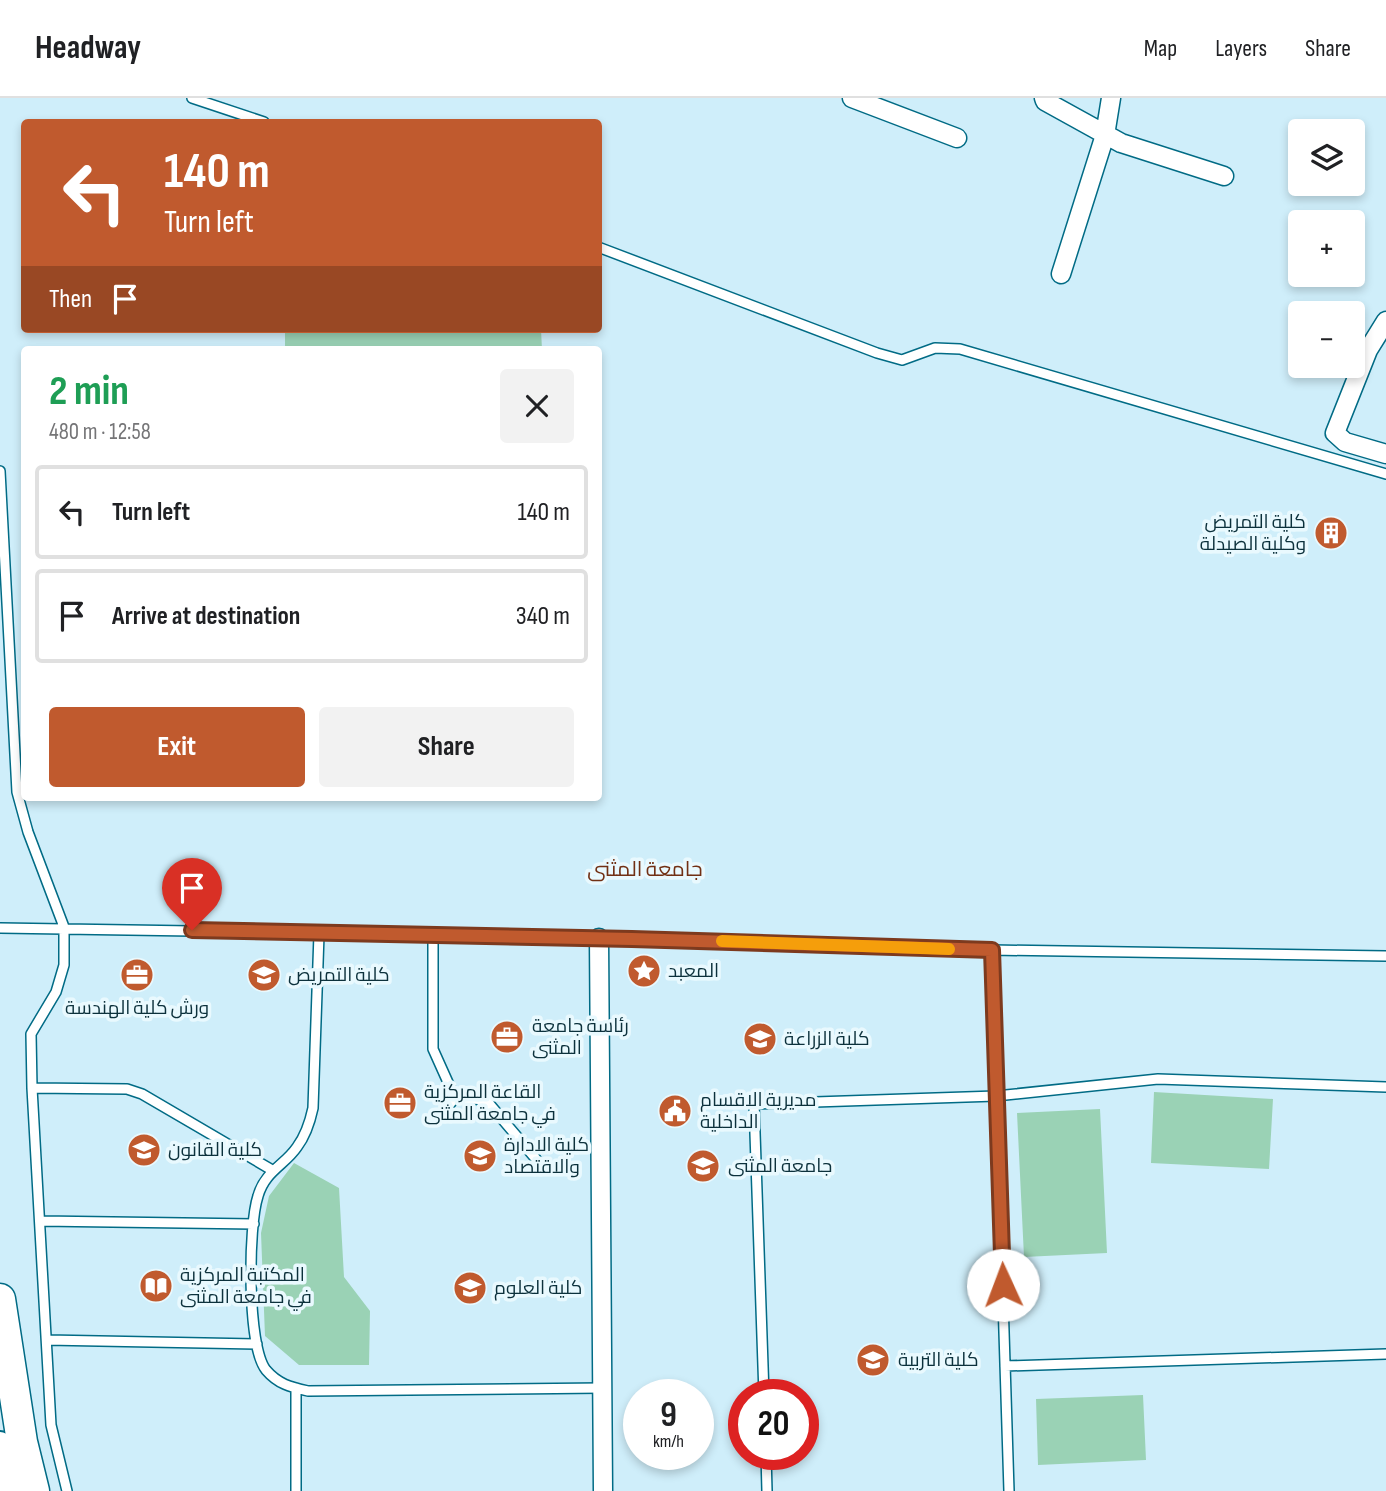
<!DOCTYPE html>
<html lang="en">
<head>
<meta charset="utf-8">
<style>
	body { margin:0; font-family:"Sofia Sans Condensed",Cairo,sans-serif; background:#f2f2f2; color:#202124; height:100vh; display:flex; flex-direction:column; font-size:26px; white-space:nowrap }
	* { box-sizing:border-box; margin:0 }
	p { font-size:23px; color:#757577 }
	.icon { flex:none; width:38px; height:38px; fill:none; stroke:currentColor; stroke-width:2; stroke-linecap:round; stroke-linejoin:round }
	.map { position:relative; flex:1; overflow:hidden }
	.panel { position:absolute; left:21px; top:248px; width:581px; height:455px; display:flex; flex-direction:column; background:#fff; border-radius:7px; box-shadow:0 4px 10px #0003 }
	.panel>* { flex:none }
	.guide { position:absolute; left:21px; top:21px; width:581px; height:214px; border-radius:7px; box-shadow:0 4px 10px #0003; background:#c05a2e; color:#fff; overflow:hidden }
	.buttons { position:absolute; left:1288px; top:21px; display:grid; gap:14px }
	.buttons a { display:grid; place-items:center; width:77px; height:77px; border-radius:7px; background:#fff; box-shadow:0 4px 10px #0003; font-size:35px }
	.speed { position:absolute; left:623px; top:1281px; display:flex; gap:14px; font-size:35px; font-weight:700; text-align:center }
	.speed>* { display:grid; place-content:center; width:91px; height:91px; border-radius:50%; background:#fff; box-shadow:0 4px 10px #0003; line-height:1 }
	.speed small { font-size:18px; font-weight:400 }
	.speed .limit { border:10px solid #d22; background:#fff; color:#111 }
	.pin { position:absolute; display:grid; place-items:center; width:60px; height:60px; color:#fff; margin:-72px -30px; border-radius:50% 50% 50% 0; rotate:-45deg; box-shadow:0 0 7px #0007 }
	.pin .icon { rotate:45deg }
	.me { position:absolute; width:77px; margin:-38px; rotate:358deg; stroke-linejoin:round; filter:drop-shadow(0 0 5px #0008) }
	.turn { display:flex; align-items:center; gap:24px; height:147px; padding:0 28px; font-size:32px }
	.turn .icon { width:91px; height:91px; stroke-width:2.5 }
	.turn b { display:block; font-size:49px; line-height:60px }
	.then { display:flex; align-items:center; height:66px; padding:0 28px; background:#0003; gap:14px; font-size:26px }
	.round { display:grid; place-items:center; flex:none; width:74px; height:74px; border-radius:7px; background:#f2f2f2 }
	.head { display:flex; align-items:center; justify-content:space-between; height:119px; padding:0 28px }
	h1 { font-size:42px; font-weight:700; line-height:52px; color:#1e9e55 }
	.button { display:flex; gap:14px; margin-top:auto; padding:14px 28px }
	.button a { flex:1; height:80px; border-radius:7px; background:#c05a2e; color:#fff; font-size:28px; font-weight:700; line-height:80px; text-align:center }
	.button a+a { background:#f2f2f2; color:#202124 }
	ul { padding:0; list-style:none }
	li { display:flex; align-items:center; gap:21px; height:94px; margin:0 14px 10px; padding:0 14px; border:4px solid #e0e0e0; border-radius:7px }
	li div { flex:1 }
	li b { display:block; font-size:26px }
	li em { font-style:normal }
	header { display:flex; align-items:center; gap:42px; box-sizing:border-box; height:98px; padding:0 35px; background:#fff; border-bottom:2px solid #e0e0e0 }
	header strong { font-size:33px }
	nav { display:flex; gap:38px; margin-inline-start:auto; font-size:24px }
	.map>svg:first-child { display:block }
	.green { fill:#9ad2b5 }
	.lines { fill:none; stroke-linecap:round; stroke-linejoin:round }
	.service-casing { stroke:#016b85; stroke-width:12 }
	.minor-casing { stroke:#016b85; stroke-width:21 }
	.secondary-casing { stroke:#016b85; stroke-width:28 }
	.trunk-casing { stroke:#016b85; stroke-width:33 }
	.service { stroke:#fff; stroke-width:9 }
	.minor { stroke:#fff; stroke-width:18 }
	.secondary { stroke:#fff; stroke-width:24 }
	.trunk { stroke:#fff; stroke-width:30 }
	.route-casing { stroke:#7d3a1e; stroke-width:18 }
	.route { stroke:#c05a2e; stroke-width:12 }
	.slow { stroke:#f59e0b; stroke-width:12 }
	.labels { text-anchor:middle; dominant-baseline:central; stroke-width:7; stroke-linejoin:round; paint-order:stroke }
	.poi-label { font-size:19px; fill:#0c313c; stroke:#e9f9fe; text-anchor:start }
	.neighbourhood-label { font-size:21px; fill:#713014; stroke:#e9f9fe }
</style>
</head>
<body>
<header>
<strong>Headway</strong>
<nav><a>Map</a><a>Layers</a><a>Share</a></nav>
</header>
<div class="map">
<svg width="1386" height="1393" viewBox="0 0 1386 1393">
	<rect width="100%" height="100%" fill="#cfeefa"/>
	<!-- green -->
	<path class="green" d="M285 231H541L542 252H285Z
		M1154 994 1273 1001 1269 1071 1151 1065Z
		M1100 1011 1107 1155 1024 1159 1017 1015Z
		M294 1065 339 1090 344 1179 370 1213 369 1267H299L265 1238 261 1135 269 1098Z
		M1143 1297 1146 1362 1038 1367 1036 1301Z"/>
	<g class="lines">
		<defs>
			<path id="service" d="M192 0 264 24
				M598 149 877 255 902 262 935 250 960 251 1386 376
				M0 373 17 694 28 734 64 829V867L56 894 31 936 32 990 51 1327 67 1393
				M0 830 632 840 992 852 1386 858
				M319 836 313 1010C310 1024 306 1037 297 1049 285 1067 265 1073 258 1098 248 1128 247 1248 266 1272 278 1286 290 1289 308 1293L602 1290
				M433 838V951L455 1000
				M992 852 1009 1393
				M32 990 127 991 142 996 272 1072
				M437 1021 455 1000 486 1002 536 1061
				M41 1123 254 1126
				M47 1242 257 1246
				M1005 1268 1386 1256
				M296 1290V1393
				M764 1297 754 1006 996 998 1158 981 1386 989
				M766 1356 767 1393"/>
			<path id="minor" d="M852 0 957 40
				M1044 0 1045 3 1121 45 1224 78
				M1061 176 1105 37 1111 0
				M1386 223 1368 252 1335 335 1345 344 1386 356
				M599 840 603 1393"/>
			<path id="secondary" d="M0 1346 12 1393"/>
			<path id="trunk" d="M0 1201 22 1344 34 1393"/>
		</defs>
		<!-- service casing -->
		<use href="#service" class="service-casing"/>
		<!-- minor casing -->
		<use href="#minor" class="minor-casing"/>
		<!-- secondary casing -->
		<use href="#secondary" class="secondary-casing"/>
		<!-- trunk casing -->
		<use href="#trunk" class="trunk-casing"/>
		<!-- service -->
		<use href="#service" class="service"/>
		<!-- minor -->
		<use href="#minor" class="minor"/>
		<!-- secondary -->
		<use href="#secondary" class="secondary"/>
		<!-- trunk -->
		<use href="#trunk" class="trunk"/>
	</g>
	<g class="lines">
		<defs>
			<path id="route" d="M192 832 632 841 992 852 1003 1187"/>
		</defs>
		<!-- route casing -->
		<use href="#route" class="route-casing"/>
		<!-- route -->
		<use href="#route" class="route"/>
		<!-- slow -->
		<path class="slow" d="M722 843 949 851"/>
	</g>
	<!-- icons -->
	<defs>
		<symbol id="building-disc" viewBox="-11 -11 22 22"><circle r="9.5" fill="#c05a2e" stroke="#e9f9fe"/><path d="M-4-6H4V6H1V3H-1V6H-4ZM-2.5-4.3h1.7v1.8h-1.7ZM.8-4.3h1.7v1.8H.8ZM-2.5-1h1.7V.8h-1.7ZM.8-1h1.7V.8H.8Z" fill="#fff"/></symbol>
		<symbol id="sight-disc" viewBox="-11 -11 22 22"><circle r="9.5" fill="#c05a2e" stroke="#e9f9fe"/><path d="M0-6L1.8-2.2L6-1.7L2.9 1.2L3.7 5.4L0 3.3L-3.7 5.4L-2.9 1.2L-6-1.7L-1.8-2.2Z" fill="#fff"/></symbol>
		<symbol id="office-disc" viewBox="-11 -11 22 22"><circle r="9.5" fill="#c05a2e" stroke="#e9f9fe"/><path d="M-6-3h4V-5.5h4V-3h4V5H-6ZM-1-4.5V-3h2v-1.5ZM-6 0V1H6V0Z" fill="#fff"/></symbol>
		<symbol id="university-disc" viewBox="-11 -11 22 22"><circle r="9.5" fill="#c05a2e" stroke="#e9f9fe"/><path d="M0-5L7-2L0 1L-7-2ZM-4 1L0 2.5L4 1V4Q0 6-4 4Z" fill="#fff"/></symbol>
		<symbol id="civic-disc" viewBox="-11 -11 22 22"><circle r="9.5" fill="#c05a2e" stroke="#e9f9fe"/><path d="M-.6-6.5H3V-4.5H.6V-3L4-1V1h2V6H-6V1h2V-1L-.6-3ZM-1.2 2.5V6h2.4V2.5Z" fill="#fff"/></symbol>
		<symbol id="library-disc" viewBox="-11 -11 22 22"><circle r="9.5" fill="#c05a2e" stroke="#e9f9fe"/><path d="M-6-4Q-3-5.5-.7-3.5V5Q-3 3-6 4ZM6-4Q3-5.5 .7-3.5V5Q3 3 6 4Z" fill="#fff"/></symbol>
	</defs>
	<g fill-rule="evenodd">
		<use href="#building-disc" x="1312" y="416" width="38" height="38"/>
		<use href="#sight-disc" x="625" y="854" width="38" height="38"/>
		<use href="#office-disc" x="118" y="858" width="38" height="38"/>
		<use href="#university-disc" x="245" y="858" width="38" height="38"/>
		<use href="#office-disc" x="488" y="920" width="38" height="38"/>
		<use href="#university-disc" x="741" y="922" width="38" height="38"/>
		<use href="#office-disc" x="381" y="986" width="38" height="38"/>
		<use href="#civic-disc" x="656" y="994" width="38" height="38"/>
		<use href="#university-disc" x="125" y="1033" width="38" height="38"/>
		<use href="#university-disc" x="461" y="1039" width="38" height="38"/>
		<use href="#university-disc" x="684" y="1049" width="38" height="38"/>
		<use href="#library-disc" x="137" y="1169" width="38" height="38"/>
		<use href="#university-disc" x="451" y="1171" width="38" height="38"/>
		<use href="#university-disc" x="854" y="1243" width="38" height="38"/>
	</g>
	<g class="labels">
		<!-- poi labels -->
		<g class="poi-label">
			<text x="1306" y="424" text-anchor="end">كلية التمريض<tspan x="1306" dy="22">وكلية الصيدلة</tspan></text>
			<text x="668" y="873">المعبد</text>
			<text x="288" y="877">كلية التمريض</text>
			<text x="137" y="910" text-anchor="middle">ورش كلية الهندسة</text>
			<text x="532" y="928">رئاسة جامعة<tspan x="532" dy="22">المثنى</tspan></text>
			<text x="784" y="941">كلية الزراعة</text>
			<text x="424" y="994">القاعة المركزية<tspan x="424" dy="22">في جامعة المثنى</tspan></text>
			<text x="700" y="1002">مديرية الاقسام<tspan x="700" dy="22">الداخلية</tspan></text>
			<text x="504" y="1047">كلية الادارة<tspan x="504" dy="22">والاقتصاد</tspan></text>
			<text x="168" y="1052">كلية القانون</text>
			<text x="728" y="1068">جامعة المثنى</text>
			<text x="180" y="1177">المكتبة المركزية<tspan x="180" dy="22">في جامعة المثنى</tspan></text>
			<text x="494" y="1190">كلية العلوم</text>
			<text x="898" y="1262">كلية التربية</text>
		</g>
		<!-- neighbourhood labels -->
		<g class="neighbourhood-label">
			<text x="645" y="771">جامعة المثنى</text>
		</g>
	</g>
</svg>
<div class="buttons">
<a><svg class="icon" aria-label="layers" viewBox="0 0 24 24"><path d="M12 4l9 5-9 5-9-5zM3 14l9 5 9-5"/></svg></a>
<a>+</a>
<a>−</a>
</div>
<div class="speed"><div>9<small>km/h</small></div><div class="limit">20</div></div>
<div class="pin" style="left:192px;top:832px;background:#d93025"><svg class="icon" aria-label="arrive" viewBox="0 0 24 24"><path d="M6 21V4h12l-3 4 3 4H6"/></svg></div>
<svg class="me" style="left:1003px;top:1187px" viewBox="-20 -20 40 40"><circle r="19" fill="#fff"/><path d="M0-13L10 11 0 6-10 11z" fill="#c05a2e"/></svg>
<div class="guide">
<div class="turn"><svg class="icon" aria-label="left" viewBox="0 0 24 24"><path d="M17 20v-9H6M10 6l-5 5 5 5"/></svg><div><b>140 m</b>Turn left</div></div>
<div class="then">Then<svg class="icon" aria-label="arrive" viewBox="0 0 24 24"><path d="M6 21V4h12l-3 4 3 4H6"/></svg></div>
</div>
<section class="panel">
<div class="head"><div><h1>2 min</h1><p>480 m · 12:58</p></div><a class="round"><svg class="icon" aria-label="close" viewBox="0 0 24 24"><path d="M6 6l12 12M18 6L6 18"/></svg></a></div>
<ul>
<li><svg class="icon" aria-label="left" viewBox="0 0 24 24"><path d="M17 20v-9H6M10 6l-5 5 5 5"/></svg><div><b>Turn left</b></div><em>140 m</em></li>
<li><svg class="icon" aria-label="arrive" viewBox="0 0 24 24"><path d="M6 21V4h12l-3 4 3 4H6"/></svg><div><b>Arrive at destination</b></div><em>340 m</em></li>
</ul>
<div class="button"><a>Exit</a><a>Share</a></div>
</section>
</div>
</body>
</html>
